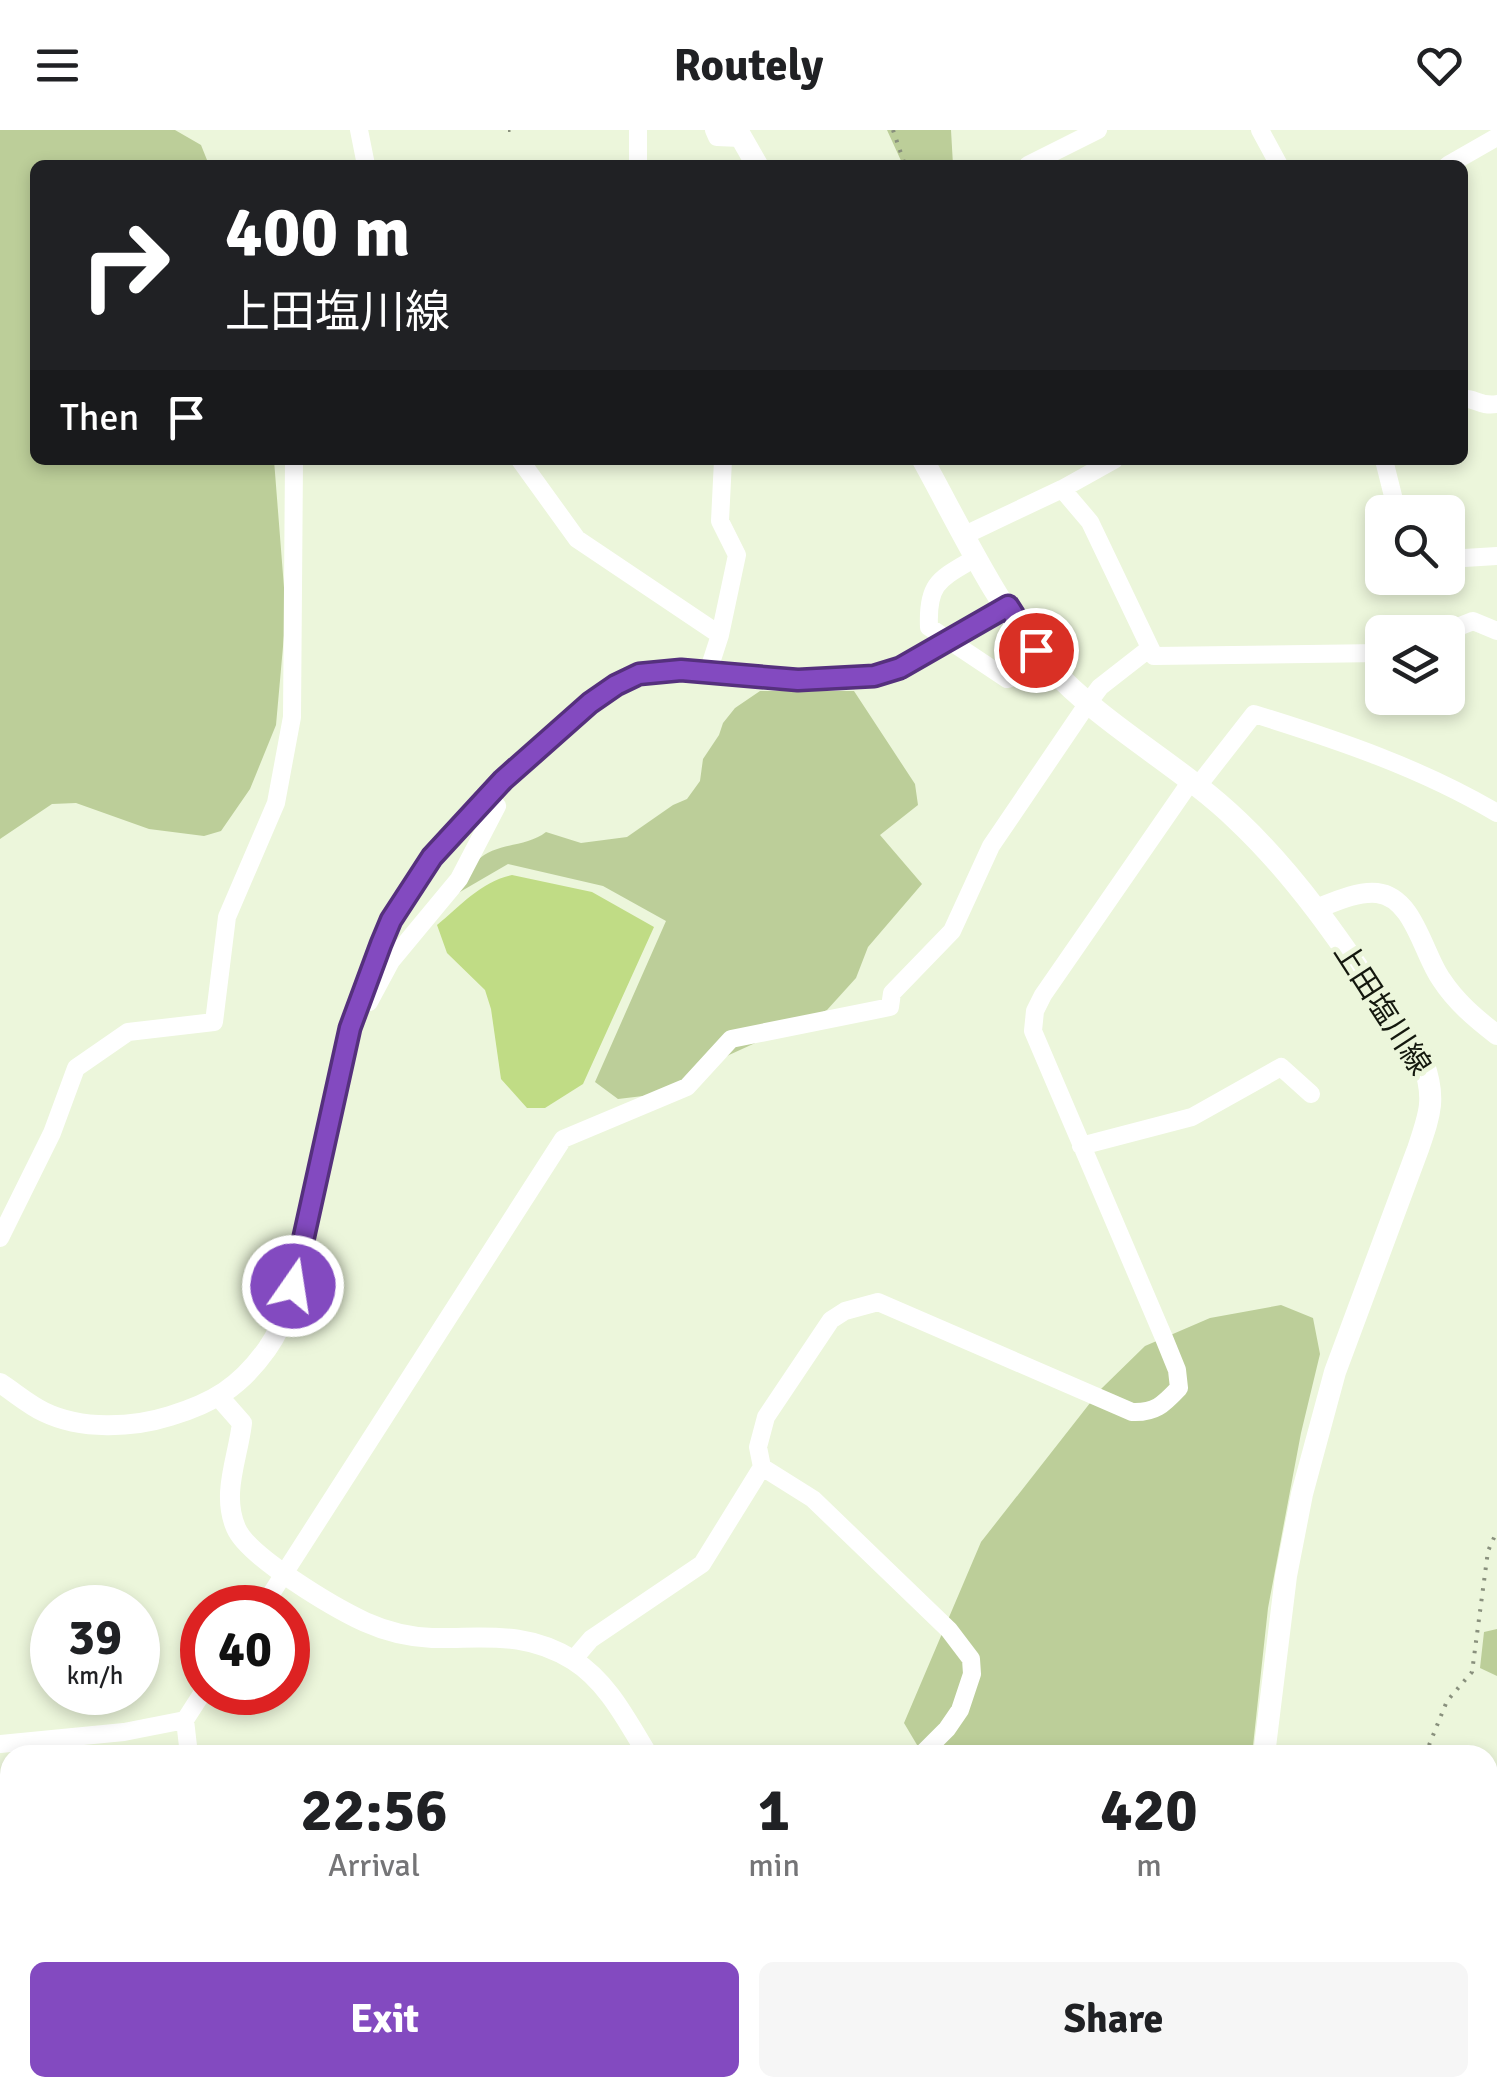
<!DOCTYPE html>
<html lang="en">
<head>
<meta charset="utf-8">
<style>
	body { margin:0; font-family:Signika,"Noto Sans JP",sans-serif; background:#f6f6f6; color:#202124; height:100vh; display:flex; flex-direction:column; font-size:38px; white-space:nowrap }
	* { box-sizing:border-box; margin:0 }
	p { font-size:32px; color:#757577 }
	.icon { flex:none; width:55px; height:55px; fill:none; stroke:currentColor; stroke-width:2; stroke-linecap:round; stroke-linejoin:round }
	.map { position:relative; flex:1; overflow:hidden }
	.details { position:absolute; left:0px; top:1615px; width:1498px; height:352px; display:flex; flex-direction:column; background:#fff; border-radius:30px 30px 0 0; box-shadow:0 5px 15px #0003 }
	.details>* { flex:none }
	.top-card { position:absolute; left:30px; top:30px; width:1438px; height:305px; border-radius:15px; box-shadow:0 5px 15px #0003; background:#202124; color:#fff; overflow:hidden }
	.controls { position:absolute; left:1365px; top:365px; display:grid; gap:20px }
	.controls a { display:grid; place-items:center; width:100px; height:100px; border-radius:15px; background:#fff; box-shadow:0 5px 15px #0003; font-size:50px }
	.speed { position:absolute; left:30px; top:1455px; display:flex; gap:20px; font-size:50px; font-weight:700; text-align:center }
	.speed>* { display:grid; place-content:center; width:130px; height:130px; border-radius:50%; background:#fff; box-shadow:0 5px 15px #0003; line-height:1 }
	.speed small { font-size:25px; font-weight:400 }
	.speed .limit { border:15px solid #d22; background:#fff; color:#111 }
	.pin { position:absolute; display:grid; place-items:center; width:85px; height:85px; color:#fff; margin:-42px; border:5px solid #fff; border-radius:50%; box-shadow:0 2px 10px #0007 }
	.me { position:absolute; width:110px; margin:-55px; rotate:13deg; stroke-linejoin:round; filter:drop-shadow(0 0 8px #0008) }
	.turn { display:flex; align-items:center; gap:35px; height:210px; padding:0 30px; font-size:45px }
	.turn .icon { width:130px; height:130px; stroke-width:2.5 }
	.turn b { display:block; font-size:70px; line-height:85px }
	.then { display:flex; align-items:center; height:95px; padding:0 30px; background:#0003; gap:20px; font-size:38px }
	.eta { display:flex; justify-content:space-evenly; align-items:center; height:170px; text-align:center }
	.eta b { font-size:60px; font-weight:700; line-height:70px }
	.action { display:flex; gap:20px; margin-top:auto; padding:20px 30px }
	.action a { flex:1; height:115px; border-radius:15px; background:#834ac0; color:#fff; font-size:40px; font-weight:700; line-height:115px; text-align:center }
	.action a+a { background:#f6f6f6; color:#202124 }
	header { display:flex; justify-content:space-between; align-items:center; height:130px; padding:0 30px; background:#fff; font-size:45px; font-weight:700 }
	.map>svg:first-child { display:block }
	.green { fill:#bcce99 }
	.water { fill:#c0dc85 }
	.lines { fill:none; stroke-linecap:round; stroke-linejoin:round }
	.path { stroke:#89907d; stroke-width:4; stroke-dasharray:2.5 8; stroke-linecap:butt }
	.minor { stroke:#fff; stroke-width:18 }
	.tertiary { stroke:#fff; stroke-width:20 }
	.secondary { stroke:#fff; stroke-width:22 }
	.route-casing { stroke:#55307d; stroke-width:25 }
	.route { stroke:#834ac0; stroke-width:18 }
	.labels { text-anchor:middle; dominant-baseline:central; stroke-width:10; stroke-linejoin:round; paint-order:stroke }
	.street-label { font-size:30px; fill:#14180e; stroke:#ecf6db }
</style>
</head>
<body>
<header><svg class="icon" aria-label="menu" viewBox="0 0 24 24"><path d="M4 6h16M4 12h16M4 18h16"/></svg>Routely<svg class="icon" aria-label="heart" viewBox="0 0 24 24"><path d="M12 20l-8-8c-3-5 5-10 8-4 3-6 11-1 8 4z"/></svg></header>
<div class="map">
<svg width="1497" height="1967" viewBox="0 0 1497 1967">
	<rect width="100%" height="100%" fill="#ecf6db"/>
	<!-- green -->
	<path class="green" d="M0 0H175L201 15 209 35H35V330H274L286 483 276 595 250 659 221 701 204 706 149 699 76 673 52 674 0 709Z
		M887 0H951L953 35H903Z
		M760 561H854L915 654 918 675 880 705 922 754 868 817 856 848 827 880 729 925 668 963 618 969 595 952 666 791 603 756 508 734 453 766C461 755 468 740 477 731 495 712 526 718 546 702L581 713 627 707 673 675 687 669 700 651 703 629 719 605 723 593 735 578Z
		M1281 1175 1313 1188 1320 1224 1301 1303 1268 1478 1252 1625H923L904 1593 981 1412 1101 1259 1145 1216 1210 1188Z
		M1497 1499V1546L1480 1538 1484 1502Z
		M0 1922 10 1924V1958H23V1967H0Z"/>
	<!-- water -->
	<path class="water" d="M512 745 592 762 654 797 583 954 545 978H527L501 949 491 879 485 860 447 823 437 795C460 776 482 751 512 745Z"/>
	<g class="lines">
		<!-- path -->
		<path class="path" d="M508 0H515
			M893 0 905 35
			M1425 1625 1447 1571 1472 1542 1488 1421 1497 1401
			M962 1958 963 1967"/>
		<!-- minor -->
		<path class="minor" d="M359 0 366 35
			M638 0V35
			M714 0 717 7 740 8
			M1260 0 1279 35
			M1028 35 1098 0
			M1448 35 1497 7
			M1462 269C1474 267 1480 277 1497 274
			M520 330 577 409 720 505 708 542
			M1384 330 1397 382
			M1062 359 1090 392 1154 526 1382 523
			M965 405 1062 359 1114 330
			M977 427C940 449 927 452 929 497L1007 549 1050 537
			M1448 429 1497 426
			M1445 502 1473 491 1497 501
			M720 505 737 425 720 391 723 330
			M1197 657 1254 584C1338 610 1421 638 1497 683
			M360 871 369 872 391 831 459 749 497 676 486 666
			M1081 1016 1192 987 1281 937 1311 964
			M0 1108 52 1003 76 938 128 902 214 892 227 787 276 673 292 587 294 330
			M262 1478 563 1009 687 957 731 909 890 877 892 863 952 801 991 716 1088 573 1100 557 1150 518
			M573 1530 591 1509 702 1434 762 1337
			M185 1590 189 1625
			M0 1614 124 1602 185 1590 203 1562
			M921 1625 947 1599 960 1580 972 1544 971 1529 949 1500 813 1369 762 1337 758 1317 766 1287 831 1190 845 1181 878 1172 1132 1282C1155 1283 1163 1275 1179 1258L1177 1240 1164 1208 1033 901 1035 881 1043 865 1191 651
			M0 1763H10
			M1248 1967 1254 1958
			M1492 1967 1497 1949"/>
		<!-- tertiary -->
		<path class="tertiary" d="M1316 779C1334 772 1357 761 1377 763 1414 767 1423 824 1441 849 1456 872 1475 888 1497 905
			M0 1253C14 1262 29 1275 44 1282 81 1300 132 1298 170 1286 213 1273 240 1257 267 1219 292 1184 297 1139 307 1098 331 996 343 887 390 792 432 709 516 632 588 575 603 562 621 550 640 544 669 535 700 541 730 544 777 549 827 555 874 546 913 539 971 497 1007 476
			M220 1268 242 1293C238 1328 221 1364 236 1398 248 1427 335 1478 365 1492 385 1501 410 1507 432 1508 484 1509 524 1500 573 1530 608 1552 627 1591 648 1625"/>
		<!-- secondary -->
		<path class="secondary" d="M737 0 757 35
			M923 330C959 395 1000 483 1050 537 1105 597 1180 635 1238 691 1312 761 1365 850 1423 932 1436 968 1430 984 1418 1019L1335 1242 1302 1364 1286 1446 1264 1625
			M505 1967 520 1958
			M832 1967 834 1958
			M1172 1967 1174 1958"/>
	</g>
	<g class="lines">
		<defs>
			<path id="route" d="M293 1156 350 898 381 814 391 790 432 727 503 650 590 573 616 555 639 544 681 540 798 550 874 546 900 538 1008 476 1036 520"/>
		</defs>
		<!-- route casing -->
		<use href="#route" class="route-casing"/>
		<!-- route -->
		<use href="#route" class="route"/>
	</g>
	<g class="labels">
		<!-- street labels -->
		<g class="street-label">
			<text transform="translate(1382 879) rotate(57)">上田塩川線</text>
		</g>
	</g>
</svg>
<div class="controls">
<a><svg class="icon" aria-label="search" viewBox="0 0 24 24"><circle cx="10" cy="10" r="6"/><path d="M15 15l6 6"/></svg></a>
<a><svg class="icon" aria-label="layers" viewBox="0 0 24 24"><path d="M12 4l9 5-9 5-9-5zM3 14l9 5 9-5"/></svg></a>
</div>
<div class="speed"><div>39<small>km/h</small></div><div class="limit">40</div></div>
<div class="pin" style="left:1036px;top:520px;background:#d93025"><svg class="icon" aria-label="arrive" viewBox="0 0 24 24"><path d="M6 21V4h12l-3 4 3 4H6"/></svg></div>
<svg class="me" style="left:293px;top:1156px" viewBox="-20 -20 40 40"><circle r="17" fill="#834ac0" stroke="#fff" stroke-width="3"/><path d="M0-11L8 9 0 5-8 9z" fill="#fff"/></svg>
<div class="top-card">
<div class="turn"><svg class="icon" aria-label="right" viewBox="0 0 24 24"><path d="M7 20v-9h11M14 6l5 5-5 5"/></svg><div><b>400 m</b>上田塩川線</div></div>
<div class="then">Then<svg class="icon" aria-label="arrive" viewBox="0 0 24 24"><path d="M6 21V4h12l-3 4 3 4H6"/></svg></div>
</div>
<section class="details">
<div class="eta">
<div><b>22:56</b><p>Arrival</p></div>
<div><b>1</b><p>min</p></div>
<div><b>420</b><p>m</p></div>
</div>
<div class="action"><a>Exit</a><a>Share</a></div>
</section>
</div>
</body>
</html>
